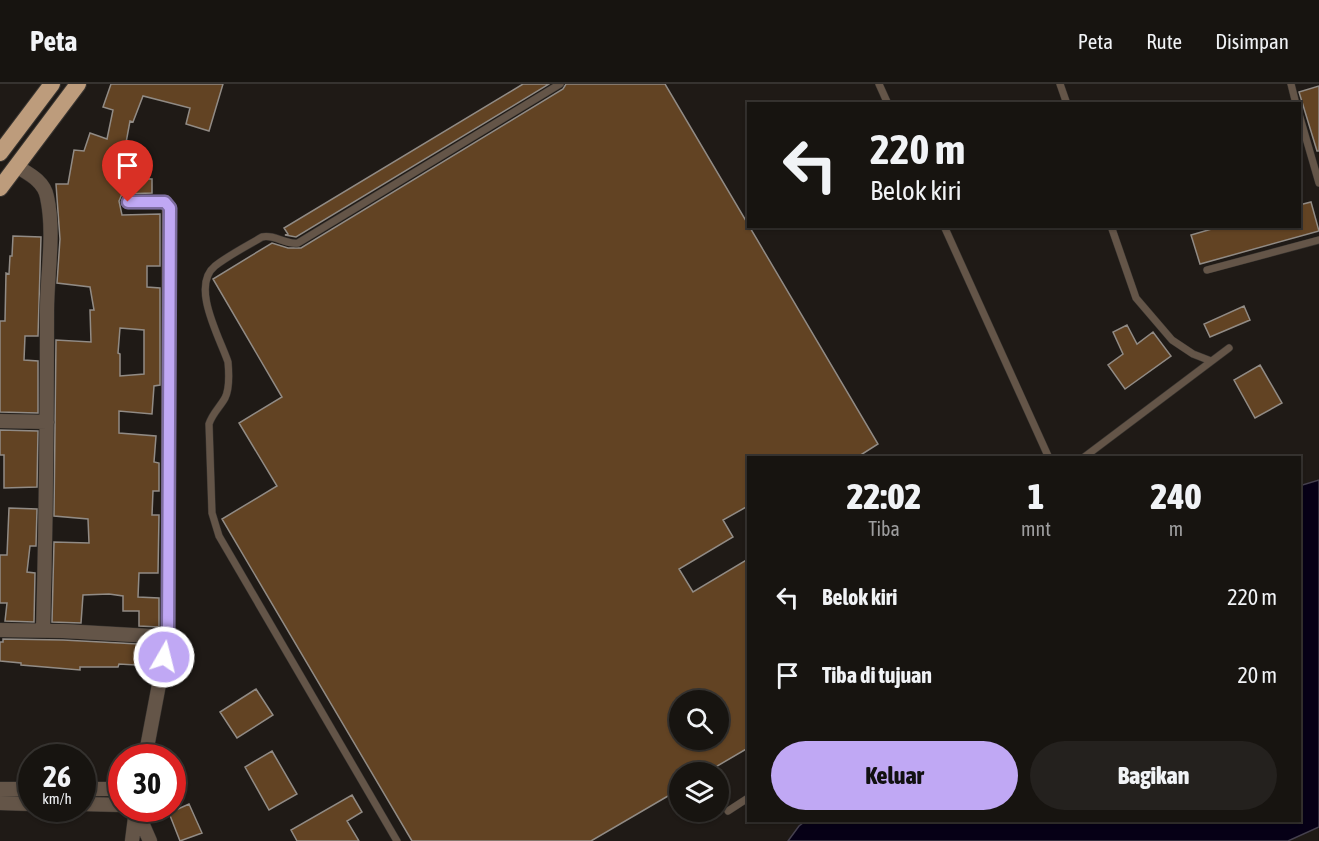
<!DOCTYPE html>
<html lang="id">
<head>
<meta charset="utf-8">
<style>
	body { margin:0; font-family:"Asap Condensed",sans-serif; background:#24211e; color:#f1f3f6; height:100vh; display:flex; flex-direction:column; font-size:22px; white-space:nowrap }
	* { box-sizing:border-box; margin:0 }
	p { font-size:20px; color:#9e9e9f }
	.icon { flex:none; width:33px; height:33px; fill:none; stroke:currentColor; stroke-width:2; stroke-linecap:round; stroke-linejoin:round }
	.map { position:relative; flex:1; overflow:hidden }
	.drawer { position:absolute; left:747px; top:372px; width:554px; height:366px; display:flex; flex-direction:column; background:#171410; border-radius:0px; box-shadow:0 2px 4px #0004,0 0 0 2px #363330 }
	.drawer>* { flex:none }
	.guide { position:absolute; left:747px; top:18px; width:554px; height:126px; border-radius:0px; box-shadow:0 2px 4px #0004,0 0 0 2px #363330; background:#171410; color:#f1f3f6; overflow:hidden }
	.fabs { position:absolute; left:669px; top:606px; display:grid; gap:12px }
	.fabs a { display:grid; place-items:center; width:60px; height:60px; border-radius:50%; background:#171410; box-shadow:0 2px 4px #0004,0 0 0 2px #363330; font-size:30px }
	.speed { position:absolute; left:18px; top:660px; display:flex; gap:12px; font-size:30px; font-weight:700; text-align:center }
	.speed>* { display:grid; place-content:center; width:78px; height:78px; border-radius:50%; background:#171410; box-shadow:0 2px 4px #0004,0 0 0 2px #363330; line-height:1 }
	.speed small { font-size:15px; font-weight:400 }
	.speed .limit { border:9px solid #d22; background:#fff; color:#111 }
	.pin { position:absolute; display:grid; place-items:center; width:51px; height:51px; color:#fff; margin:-62px -26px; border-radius:50% 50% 50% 0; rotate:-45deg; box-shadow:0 0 6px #0007 }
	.pin .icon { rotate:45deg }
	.me { position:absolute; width:66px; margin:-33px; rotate:8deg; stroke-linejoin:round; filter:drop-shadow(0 0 4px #0008) }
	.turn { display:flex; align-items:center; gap:21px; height:126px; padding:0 24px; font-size:27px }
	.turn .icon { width:78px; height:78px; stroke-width:2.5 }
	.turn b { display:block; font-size:42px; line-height:51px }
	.eta { display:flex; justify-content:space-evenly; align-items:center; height:102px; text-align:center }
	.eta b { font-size:36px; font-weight:800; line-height:42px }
	.button { display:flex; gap:12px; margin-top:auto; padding:12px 24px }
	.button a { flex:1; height:69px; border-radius:36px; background:#c0a8f4; color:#111; font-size:24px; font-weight:800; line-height:69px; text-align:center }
	.button a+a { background:#24211e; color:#f1f3f6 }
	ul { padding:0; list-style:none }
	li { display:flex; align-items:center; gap:18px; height:78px; padding:0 24px }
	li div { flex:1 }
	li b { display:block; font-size:22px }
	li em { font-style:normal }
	header { display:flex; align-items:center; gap:36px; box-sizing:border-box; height:84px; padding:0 30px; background:#171410; border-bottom:2px solid #363330 }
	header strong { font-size:28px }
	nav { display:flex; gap:33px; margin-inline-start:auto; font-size:21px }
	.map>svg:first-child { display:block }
	.water { fill:#060016; stroke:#46414f; stroke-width:1.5 }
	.building { fill:#624323; stroke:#918b85; stroke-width:1.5; fill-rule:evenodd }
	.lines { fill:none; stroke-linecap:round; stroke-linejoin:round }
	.service-casing { stroke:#393531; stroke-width:8 }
	.minor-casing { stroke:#393531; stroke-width:15 }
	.trunk-casing { stroke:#393531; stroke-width:18 }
	.service { stroke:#645548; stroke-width:7 }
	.minor { stroke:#645548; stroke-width:14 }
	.trunk { stroke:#bd9c7c; stroke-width:16 }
	.route-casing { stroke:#7d6d9f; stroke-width:15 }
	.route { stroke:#c0a8f4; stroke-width:10 }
</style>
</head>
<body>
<header>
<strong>Peta</strong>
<nav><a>Peta</a><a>Rute</a><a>Disimpan</a></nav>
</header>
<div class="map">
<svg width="1319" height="757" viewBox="0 0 1319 757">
	<rect width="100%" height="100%" fill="#1f1a16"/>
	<!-- water -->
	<path class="water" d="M1319 396V743L1288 757H788L799 742 807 736H1299V402Z"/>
	<!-- building -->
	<path class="building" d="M111 0H223L209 47 186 40 190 24 143 12 133 38 130 37 123 75 122 94 152 95V109L122 110 119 117 122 131 160 130V182H147V203L160 204V301L154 302 152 330 119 327V349L156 352 154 378 159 379V407H153L152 431H159L158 489H139L138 513 159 514V543L139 542V527H123V512L109 510 83 511 81 539 52 538 54 458 89 459 88 435 54 432 56 256 91 258 90 226H94L90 203 57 199 60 155 56 100H68L74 66 84 67 90 49 107 55 113 26 103 23ZM120 244 144 246V290L120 292V270L118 269Z
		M523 0H549L296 153 285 151 288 150 284 144Z
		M566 0H665L878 360 856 374H748V422L723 436 733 453 679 485 693 508 748 475V664L707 688H680V705L591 757H412L222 435 277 402 239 339 282 313 213 195 272 159 288 164H301L563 5ZM680 616H718V656H680Z
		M1319 2V67H1317L1299 8Z
		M1311 118 1319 147 1200 180 1191 151 1222 142H1299V121Z
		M13 152 41 153 38 252H25L24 276 38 277V329L0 328V237H5L6 189 9 190 10 172H12Z
		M1244 222 1250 236 1210 253 1204 240Z
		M1127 241 1137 260 1153 248 1171 272 1125 305 1108 281 1123 270 1113 248Z
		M1260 281 1282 319 1255 334 1234 296Z
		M0 346 38 347 37 403 4 404V371H0Z
		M9 424 37 425 36 462H30L27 488 35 489 34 538 5 537 7 519H0V471H7Z
		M3 555 63 556 157 561 153 582 119 580 118 583H80V586L21 581V579L0 577V558H3Z
		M256 605 273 631 237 654 220 628Z
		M272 667 297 710 269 726 245 683Z
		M352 711 362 728 347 737 359 757H297L291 746Z
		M189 720 202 749 180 757 169 729Z"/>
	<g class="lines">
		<defs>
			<path id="service" d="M879 0 888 20
				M1060 0 1067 20
				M1291 0 1296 20
				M1299 30 1319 99
				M944 142 1049 374
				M1111 142 1136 214 1172 256 1193 270 1211 277
				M1207 186 1319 156
				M1083 374 1229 264
				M728 727 748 714
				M397 757 219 452 212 429 209 340C212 330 220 323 225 314 230 304 229 289 228 278 220 254 190 202 215 182 229 171 247 162 262 153 275 150 285 161 298 159L560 0"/>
			<path id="minor" d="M16 82C29 90 44 97 47 113 55 149 47 190 47 227 47 333 46 439 43 546
				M128 118H165L169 124 168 553 145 674
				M0 337 47 338
				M0 546 63 547 168 553
				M0 705H32
				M82 705H122
				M0 719 32 720
				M82 720 122 721
				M136 725 150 757
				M132 757 136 726"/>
			<path id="trunk" d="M0 69 52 0
				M0 104 78 0"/>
		</defs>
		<!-- service casing -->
		<use href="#service" class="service-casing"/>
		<!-- minor casing -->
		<use href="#minor" class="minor-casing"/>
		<!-- trunk casing -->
		<use href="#trunk" class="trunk-casing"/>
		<!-- service -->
		<use href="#service" class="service"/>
		<!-- minor -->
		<use href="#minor" class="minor"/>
		<!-- trunk -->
		<use href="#trunk" class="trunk"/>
	</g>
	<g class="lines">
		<defs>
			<path id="route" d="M128 118H165L170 124 168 553 164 573"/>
		</defs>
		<!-- route casing -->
		<use href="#route" class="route-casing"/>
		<!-- route -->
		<use href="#route" class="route"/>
	</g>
</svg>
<div class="fabs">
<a><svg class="icon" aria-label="search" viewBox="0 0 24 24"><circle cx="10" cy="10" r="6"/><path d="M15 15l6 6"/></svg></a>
<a><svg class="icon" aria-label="layers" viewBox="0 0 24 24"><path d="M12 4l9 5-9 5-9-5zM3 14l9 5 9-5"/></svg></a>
</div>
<div class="speed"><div>26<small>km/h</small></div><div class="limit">30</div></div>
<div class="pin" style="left:128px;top:118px;background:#d93025"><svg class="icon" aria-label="arrive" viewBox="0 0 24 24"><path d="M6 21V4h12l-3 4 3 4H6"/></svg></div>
<svg class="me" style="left:164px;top:573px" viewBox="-20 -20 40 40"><circle r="17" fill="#c0a8f4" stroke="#fff" stroke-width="3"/><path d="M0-11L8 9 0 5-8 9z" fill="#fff"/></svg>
<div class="guide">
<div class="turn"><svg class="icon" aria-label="left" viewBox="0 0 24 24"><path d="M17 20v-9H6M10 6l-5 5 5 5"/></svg><div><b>220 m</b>Belok kiri</div></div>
</div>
<section class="drawer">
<div class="eta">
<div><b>22:02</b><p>Tiba</p></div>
<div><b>1</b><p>mnt</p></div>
<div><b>240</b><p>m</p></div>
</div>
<ul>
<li><svg class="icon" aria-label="left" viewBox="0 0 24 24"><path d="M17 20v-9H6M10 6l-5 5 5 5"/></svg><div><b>Belok kiri</b></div><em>220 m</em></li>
<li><svg class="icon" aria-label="arrive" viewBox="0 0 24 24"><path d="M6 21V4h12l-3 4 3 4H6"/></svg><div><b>Tiba di tujuan</b></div><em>20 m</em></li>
</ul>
<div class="button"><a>Keluar</a><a>Bagikan</a></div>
</section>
</div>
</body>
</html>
